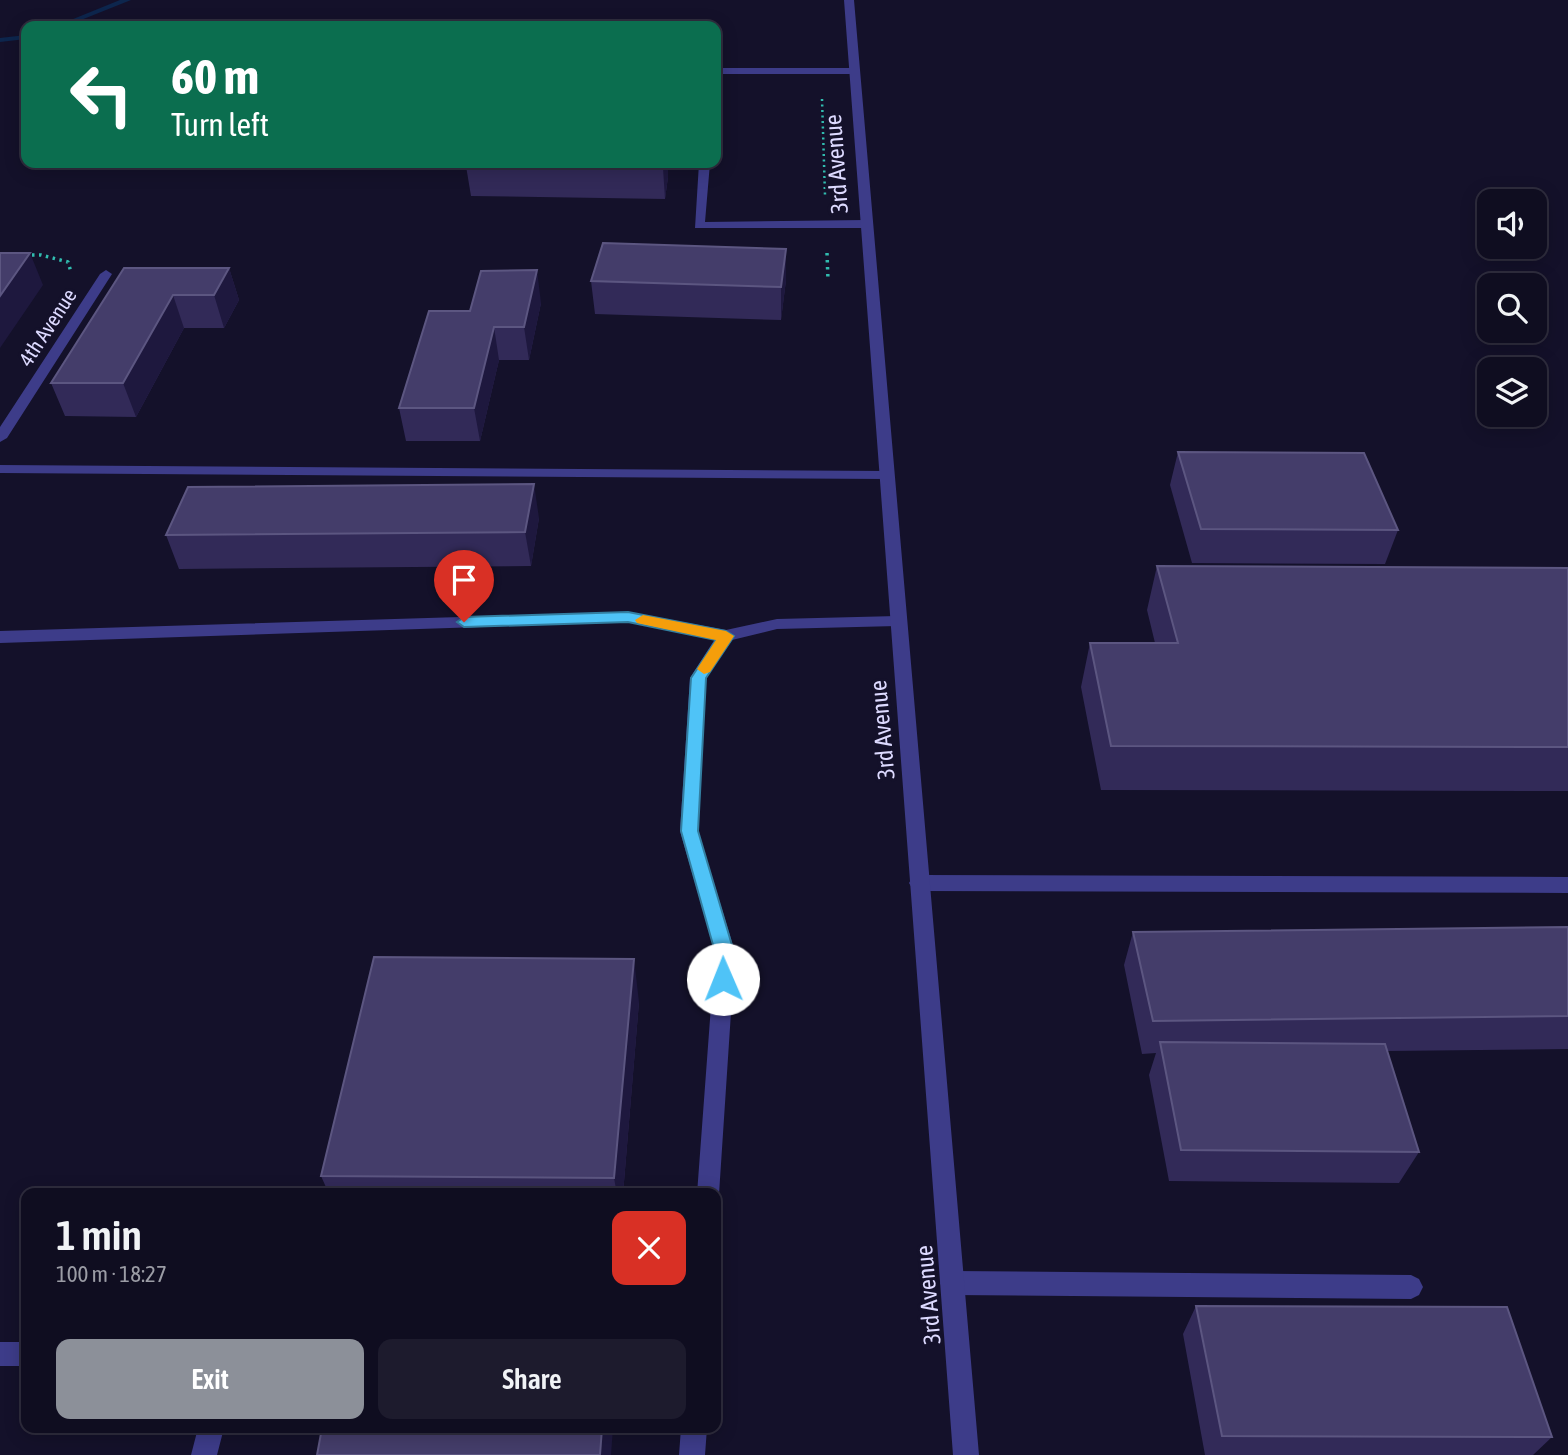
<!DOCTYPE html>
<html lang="en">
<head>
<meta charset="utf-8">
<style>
	body { margin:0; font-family:"Asap Condensed",sans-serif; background:#1d1b2d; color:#f1f3f6; height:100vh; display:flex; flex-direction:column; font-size:26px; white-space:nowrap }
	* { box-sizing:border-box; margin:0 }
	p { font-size:23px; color:#9b9ca5 }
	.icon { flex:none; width:38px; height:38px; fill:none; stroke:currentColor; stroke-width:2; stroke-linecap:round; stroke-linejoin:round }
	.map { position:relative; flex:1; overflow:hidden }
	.details { position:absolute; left:21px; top:1188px; width:700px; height:245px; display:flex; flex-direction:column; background:#0f0d20; border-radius:14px; box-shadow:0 4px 18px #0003,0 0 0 2px #2f2d3e }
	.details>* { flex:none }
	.guide { position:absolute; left:21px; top:21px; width:700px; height:147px; border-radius:14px; box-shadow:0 4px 18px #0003,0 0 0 2px #2f2d3e; background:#0b6e4f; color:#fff; overflow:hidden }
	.fabs { position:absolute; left:1477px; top:189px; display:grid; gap:14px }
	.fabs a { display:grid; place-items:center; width:70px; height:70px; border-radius:14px; background:#0f0d20; box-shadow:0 4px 18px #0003,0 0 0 2px #2f2d3e; font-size:35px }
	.pin { position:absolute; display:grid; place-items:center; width:60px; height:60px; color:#fff; margin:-72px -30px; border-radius:50% 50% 50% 0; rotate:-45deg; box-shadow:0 0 7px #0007 }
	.pin .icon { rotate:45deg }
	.me { position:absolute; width:77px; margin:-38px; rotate:359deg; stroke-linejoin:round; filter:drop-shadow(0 0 5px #0008) }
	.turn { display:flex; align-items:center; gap:24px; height:147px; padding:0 35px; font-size:32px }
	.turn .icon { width:91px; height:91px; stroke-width:2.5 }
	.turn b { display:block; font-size:49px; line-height:60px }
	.round { display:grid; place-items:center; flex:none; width:74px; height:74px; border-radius:14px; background:#1d1b2d }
	.headline { display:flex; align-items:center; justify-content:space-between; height:119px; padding:0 35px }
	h1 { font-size:42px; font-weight:600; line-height:52px }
	.action { display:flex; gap:14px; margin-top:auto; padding:14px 35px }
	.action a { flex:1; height:80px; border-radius:14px; background:#8c9099; color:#fff; font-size:28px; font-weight:600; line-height:80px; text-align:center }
	.action a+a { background:#1d1b2d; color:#f1f3f6 }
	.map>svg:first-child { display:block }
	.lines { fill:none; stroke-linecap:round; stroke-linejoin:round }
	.stream { fill:#0d264d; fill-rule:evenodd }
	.path-far1 { stroke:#31bcaf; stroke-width:2.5; stroke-dasharray:2 3.5; stroke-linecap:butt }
	.path { stroke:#31bcaf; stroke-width:3.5; stroke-dasharray:2.5 4.5; stroke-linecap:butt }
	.service { fill:#3d3c89; fill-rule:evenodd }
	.minor { fill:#3d3c89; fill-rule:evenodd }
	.wall { fill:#322a58 }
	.shaded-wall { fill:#1e183e }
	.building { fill:#443d6a; stroke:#5c5681; stroke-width:2 }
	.route { fill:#4fc3f7; stroke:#337fa1; stroke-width:2 }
	.slow { fill:#f59e0b }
	.labels { text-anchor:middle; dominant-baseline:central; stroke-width:6; stroke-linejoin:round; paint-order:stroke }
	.far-street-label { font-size:21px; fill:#dddaff; stroke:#14112a }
	.street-label { font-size:24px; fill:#dddaff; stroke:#14112a }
</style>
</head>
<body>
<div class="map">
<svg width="1568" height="1455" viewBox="0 0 1568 1455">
	<rect width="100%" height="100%" fill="#14112a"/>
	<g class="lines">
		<!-- stream -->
		<path class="stream" d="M120 0H131L66 26H56Z
			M26 35V39L0 42V38Z"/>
		<!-- path-far1 -->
		<path class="path-far1" d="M822 99 825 195"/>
		<!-- path -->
		<path class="path" d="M827 253 828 280
			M25 255H41L68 262 71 272"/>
		<!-- service -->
		<path class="service" d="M716 68H854L859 71 854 74H716Z
			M699 163H710L705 222 865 220 871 224 865 228H695Z
			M0 465 886 471 893 475 886 479 0 473Z
			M628 612 726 630 777 619 897 616 905 621 897 626 777 629 732 640 706 678 698 831 735 952 719 1194 716 1202V1194H697L715 952 680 831 690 678 715 639 628 622 0 643V631Z
			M919 875 1568 877V893L919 891 912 888 909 883 912 878Z
			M952 1271 1411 1275 1419 1279 1423 1287 1419 1295 1411 1299 952 1295 944 1291 940 1283 944 1275Z
			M0 1342H26V1366H0Z
			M198 1428H224L217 1455H191Z
			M681 1428H707L705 1455H679Z"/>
		<!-- minor -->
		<path class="minor" d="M844 0H854L979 1455H953Z
			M106 270 112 274 7 438 0 442V427L100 274Z"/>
	</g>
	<!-- wall -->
	<path class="wall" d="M467 163H668V177L665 199 471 196 466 166Z
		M786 249V280L781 320 595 314 591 281Z
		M124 268H229L239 300 224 328H184L136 417 65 416 51 383Z
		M541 303 529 360H499L480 441H406L399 408 470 311Z
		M1178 452 1398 530 1385 564 1192 563 1170 485Z
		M539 518 531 566 179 569 166 535Z
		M1157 566 1568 568V791L1101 790 1081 687 1090 643H1155L1147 610Z
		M1568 927V1049L1387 1051 1419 1152 1399 1183 1169 1181 1149 1075 1156 1053 1142 1054 1124 965 1133 932Z
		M639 1002 623 1194H329L321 1176Z
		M1196 1306 1552 1437 1533 1455H1205L1183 1334Z"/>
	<!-- shaded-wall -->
	<path class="shaded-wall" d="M664 163H668V177L665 199 663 168Z
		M786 249V280L781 320V287Z
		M30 253 43 285 0 348V296Z
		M229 268 239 300 224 328 214 295Z
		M537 270 541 303 529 360 524 327Z
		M173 295 184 328 136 417 123 383Z
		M494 327 499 360 480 441 474 408Z
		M534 484 539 518 531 566 525 532Z
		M634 959 639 1002 623 1194H617L614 1178Z
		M602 1428H613L611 1455H600Z"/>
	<!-- building -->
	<path class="building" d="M467 163H664L663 168 466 166Z
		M603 243 786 249 781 287 591 281Z
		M0 253H30L0 296Z
		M124 268H229L214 295H173L123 383H51Z
		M537 270 524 327H494L474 408H399L429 311H470L481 271Z
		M1178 452 1364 453 1398 530 1201 529Z
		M534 484 525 532 166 535 188 487Z
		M1157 566 1568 568V747L1111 746 1090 643H1178Z
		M1568 927V1016L1153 1021 1133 932Z
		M374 957 634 959 614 1178 321 1176Z
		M1160 1042 1385 1044 1419 1152 1181 1150Z
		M1196 1306 1507 1307 1552 1437 1222 1436Z
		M322 1428H602L600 1455H317Z"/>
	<!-- route -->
	<path class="route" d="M628 612 726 631 734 636 706 678 698 831 734 952 729 984 723 987 716 984 713 979 715 952 681 831 691 678 716 640 628 622 464 627 457 622 464 617Z"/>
	<!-- slow -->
	<path class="slow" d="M643 615 726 631 734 636 710 672 704 674 697 669 716 640 637 623 635 620Z"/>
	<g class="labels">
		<!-- far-street labels -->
		<g class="far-street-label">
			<text transform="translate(47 327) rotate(-57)">4th Avenue</text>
		</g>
		<!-- street labels -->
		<g class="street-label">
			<text transform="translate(836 164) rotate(-94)">3rd Avenue</text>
			<text transform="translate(882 730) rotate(-95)">3rd Avenue</text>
			<text transform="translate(928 1295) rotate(-95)">3rd Avenue</text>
		</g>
	</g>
</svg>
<div class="fabs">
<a><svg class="icon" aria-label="sound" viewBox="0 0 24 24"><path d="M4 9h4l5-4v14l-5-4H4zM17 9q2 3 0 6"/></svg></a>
<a><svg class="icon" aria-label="search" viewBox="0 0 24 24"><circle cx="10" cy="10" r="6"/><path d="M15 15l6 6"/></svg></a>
<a><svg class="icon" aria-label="layers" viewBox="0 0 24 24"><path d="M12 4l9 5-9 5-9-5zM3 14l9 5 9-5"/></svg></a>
</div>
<div class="pin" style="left:464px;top:622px;background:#d93025"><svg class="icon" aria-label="arrive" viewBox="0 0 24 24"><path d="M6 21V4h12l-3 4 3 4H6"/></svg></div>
<svg class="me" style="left:723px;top:979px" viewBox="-20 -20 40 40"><circle r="19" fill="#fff"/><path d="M0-13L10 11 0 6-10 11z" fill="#4fc3f7"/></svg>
<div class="guide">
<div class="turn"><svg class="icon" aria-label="left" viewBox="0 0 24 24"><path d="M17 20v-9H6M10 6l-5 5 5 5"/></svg><div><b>60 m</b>Turn left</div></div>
</div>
<section class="details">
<div class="headline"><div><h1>1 min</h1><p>100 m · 18:27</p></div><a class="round" style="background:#d93025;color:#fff"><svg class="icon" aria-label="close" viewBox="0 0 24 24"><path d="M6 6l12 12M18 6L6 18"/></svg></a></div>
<div class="action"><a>Exit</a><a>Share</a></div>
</section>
</div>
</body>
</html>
